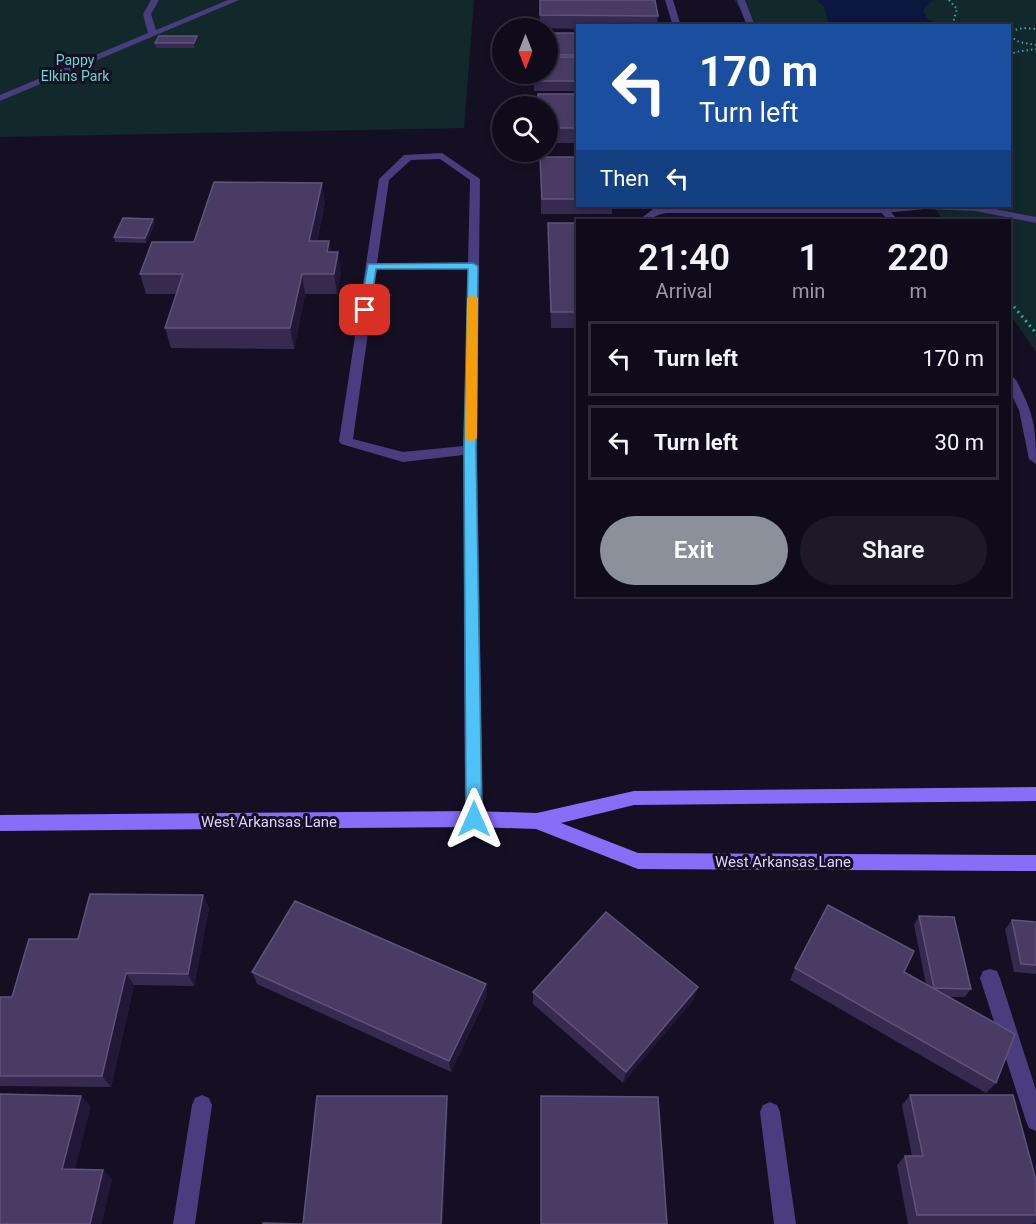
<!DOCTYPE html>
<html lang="en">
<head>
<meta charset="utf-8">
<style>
	body { margin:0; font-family:Roboto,sans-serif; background:#1e1927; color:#f1f3f6; height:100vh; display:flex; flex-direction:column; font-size:22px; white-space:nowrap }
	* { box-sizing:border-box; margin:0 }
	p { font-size:20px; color:#9c9ba2 }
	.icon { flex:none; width:33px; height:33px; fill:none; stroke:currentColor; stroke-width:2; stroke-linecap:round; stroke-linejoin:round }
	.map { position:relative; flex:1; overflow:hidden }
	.side { position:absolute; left:576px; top:219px; width:435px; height:378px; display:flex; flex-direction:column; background:#100b1a; border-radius:0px; box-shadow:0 3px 9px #0003,0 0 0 2px #302b39 }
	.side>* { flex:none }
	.hud { position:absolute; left:576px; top:24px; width:435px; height:183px; border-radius:0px; box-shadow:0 3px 9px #0003,0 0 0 2px #302b39; background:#1a4fa0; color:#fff; overflow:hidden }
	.needle { width:39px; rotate:180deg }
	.tools { position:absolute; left:492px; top:18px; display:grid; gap:12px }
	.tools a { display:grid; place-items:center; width:66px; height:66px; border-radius:50%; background:#100b1a; box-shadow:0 3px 9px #0003,0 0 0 2px #302b39; font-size:30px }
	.pin { position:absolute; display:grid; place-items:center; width:51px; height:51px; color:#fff; margin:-26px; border-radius:12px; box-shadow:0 3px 9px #0006 }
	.me { position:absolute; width:66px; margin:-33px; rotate:0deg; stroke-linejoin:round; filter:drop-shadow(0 0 4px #0008) }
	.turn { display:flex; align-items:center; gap:21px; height:126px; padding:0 24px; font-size:27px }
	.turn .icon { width:78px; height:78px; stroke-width:2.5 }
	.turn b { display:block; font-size:42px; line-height:51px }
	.then { display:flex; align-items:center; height:57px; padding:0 24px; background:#0003; gap:12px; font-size:22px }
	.eta { display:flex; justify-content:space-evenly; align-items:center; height:102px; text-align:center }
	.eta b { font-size:36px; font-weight:600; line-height:42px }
	.action { display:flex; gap:12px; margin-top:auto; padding:12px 24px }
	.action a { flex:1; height:69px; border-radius:36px; background:#8c9099; color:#fff; font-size:24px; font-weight:600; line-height:69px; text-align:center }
	.action a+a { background:#1e1927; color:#f1f3f6 }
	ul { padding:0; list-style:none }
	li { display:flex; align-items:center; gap:18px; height:75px; margin:0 12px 9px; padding:0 12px; border:3px solid #302b39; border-radius:0px }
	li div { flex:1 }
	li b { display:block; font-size:22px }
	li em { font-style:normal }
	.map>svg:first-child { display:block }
	.green { fill:#12292c }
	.water { fill:#0c173f }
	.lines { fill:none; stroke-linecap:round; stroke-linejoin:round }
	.path-far1 { stroke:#34a4af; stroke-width:2; stroke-dasharray:1.5 3; stroke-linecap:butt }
	.path { stroke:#34a4af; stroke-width:3; stroke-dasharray:2 4; stroke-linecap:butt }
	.service { fill:#493c7f; fill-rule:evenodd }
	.minor { fill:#493c7f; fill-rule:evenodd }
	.tertiary { fill:#493c7f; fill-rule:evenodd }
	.secondary { fill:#876ef8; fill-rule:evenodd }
	.wall { fill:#372950 }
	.shaded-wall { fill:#221736 }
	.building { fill:#493b63; stroke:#60537b; stroke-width:1.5 }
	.route { fill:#4fc3f7; stroke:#337fa1; stroke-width:1.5 }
	.slow { fill:#f59e0b }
	.labels { text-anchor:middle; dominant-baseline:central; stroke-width:6; stroke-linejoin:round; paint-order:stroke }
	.far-park-label { font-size:14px; fill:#62dace; stroke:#150f23 }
	.street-label { font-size:15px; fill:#ded3fd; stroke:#150f23 }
</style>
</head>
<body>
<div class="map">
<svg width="1036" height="1224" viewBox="0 0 1036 1224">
	<rect width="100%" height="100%" fill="#150f23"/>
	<!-- green -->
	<path class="green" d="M0 0H474L464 128 0 137Z
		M734 0H1036V352L1010 314V220H943L933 206H1010V26L750 25Z"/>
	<!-- water -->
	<path class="water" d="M816 0H933L923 10 928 19 939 25H829L824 7Z"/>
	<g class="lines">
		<!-- path-far1 -->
		<path class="path-far1" d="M949 0 957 9 953 23 955 26
			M1010 35 1011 31 1023 28 1036 29
			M1010 36 1019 42 1036 45
			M1010 56 1015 52 1036 49"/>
		<!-- path -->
		<path class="path" d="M1010 302 1036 333"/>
		<!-- service -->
		<path class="service" d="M151 0H159L151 14 156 30 228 0H239L0 101V95L148 33 143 14Z
			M665 0H673L681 26H673Z
			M442 153 480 179 477 450 483 819 480 824 474 827 468 824 465 819 463 455 403 462 341 444 339 441 379 179 404 155ZM440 159 470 180 468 263H377L389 180 411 160ZM377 269H468L463 446 403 452 353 439Z
			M898 206H979L1036 217V223L976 211 925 209 884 213H667C656 214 650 221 639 220L653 209 667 207Z
			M990 969 997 971 1000 978 1036 1090V1131L1029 1128 1026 1121 980 978 983 971Z"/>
		<!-- minor -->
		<path class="minor" d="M202 1095 209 1098 212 1105 195 1224H173L192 1105 195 1098Z
			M770 1102 777 1105 780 1112 796 1224H774L760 1112 763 1105Z"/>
		<!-- tertiary -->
		<path class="tertiary" d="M737 0H745L755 26H747Z
			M875 206H885L898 220H888Z
			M1010 376C1017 378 1018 384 1021 390 1035 417 1036 434 1036 464L1029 459 1019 410 1010 392Z"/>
		<!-- secondary -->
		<path class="secondary" d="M1036 787V801L634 805 561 823 638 853 1036 855V871L638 869 536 829 474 827 0 831V815L474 811 537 813 634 791Z"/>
	</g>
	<!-- wall -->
	<path class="wall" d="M540 0 658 16 657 26H578V29L540 28Z
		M548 33H578V91H534V74H548Z
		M198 41 195 48H156L155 43Z
		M538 94H578V143H548V106H538Z
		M540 157H578V206H612V214H541Z
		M325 202 317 241H329L331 252 341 272 337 294H305L294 349 171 348 165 328 176 294H146L140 274Z
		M548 223H578V328H551Z
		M155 224 146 243 115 242 114 237Z
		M203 895 209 908 194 986 134 985 111 1087 0 1086V997H12L78 939Z
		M919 916 971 989 965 997H948L996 1083 986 1093 790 980 795 968 926 984 914 925Z
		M1012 920 1036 922V974L1014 972 1005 929Z
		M252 972 486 984 487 996 451 1072 257 984Z
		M533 992 694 999 623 1083 533 1004Z
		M910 1095 1036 1180V1222L1033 1224H908L897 1165 905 1156H912L902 1105Z"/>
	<!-- shaded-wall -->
	<path class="shaded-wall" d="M197 36 198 41 195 48 194 43Z
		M322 183 325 202 312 261 309 241Z
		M153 219 155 224 146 243 145 238Z
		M329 241 332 261 327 252Z
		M338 252 341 272 337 294 334 274Z
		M302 274 305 294 294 349 290 328Z
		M203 895 209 908 194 986 188 974Z
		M126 973 134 985 111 1087 102 1076Z
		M486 984 487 996 451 1072 449 1061Z
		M698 987 694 999 623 1083 626 1072Z
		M81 1096 91 1106 73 1178 62 1169Z
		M447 1096 448 1106 443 1224H441Z
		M103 1170 112 1179 102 1224H90Z"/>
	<!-- building -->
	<path class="building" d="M540 0H655L658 16 540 15Z
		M548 33H578V55H548Z
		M159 36H197L194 43H155Z
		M548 57H578V81H534V74H548Z
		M538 94H578V128H548V106H538Z
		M540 157H578V199H542Z
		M214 182 322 183 309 241H329L327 252H338L334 274H302L290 328H165L183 274H140L152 242H194Z
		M123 218 153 219 145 238 114 237Z
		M548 223H578V312H551Z
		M90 894 203 895 188 974 126 973 102 1076H0V997H12L29 939H78Z
		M295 901 486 984 449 1061 252 972Z
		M828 905 914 951 904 972 1015 1034 996 1083 795 968Z
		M606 912 698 987 626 1072 533 992Z
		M919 916 954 917 971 989 934 988Z
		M1012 920 1036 922V965L1021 964Z
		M0 1094 81 1096 62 1169 103 1170 90 1224H0Z
		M910 1095H1013L1036 1180V1215H917L905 1156H923Z
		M317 1096H447L441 1224H263V1223L303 1224Z
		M541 1096 658 1097 667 1224H541Z"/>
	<!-- route -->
	<path class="route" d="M473 263 478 266 476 450 482 819 479 824 474 826 468 824 466 819 464 450 468 269H376L370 310 365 313 360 310 368 264Z"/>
	<!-- slow -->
	<path class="slow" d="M472 295 478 298 477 438 471 442 465 438 467 298Z"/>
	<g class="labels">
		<!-- far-park labels -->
		<g class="far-park-label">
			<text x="75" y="60">Pappy<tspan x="75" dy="16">Elkins Park</tspan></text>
		</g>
		<!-- street labels -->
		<g class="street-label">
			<text x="269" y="822">West Arkansas Lane</text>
			<text x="783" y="862">West Arkansas Lane</text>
		</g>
	</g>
</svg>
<div class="tools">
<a><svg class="needle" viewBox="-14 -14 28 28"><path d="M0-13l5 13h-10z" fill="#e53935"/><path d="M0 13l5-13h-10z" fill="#9c9ba2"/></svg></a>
<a><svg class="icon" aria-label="search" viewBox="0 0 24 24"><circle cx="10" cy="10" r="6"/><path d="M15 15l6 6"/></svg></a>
</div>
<div class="pin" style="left:365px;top:310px;background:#d93025"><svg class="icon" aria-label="arrive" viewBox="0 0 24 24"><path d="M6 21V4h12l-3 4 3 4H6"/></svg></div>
<svg class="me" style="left:474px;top:819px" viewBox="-20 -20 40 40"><path d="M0-17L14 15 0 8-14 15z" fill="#4fc3f7" stroke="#fff" stroke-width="4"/></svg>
<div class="hud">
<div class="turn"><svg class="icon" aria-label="left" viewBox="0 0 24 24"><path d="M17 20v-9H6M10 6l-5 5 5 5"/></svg><div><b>170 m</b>Turn left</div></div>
<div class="then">Then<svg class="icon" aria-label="left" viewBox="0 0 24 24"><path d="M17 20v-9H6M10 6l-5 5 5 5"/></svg></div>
</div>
<section class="side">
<div class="eta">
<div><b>21:40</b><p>Arrival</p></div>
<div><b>1</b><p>min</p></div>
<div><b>220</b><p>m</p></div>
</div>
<ul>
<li><svg class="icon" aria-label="left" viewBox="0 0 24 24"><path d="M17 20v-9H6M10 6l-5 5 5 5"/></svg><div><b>Turn left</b></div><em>170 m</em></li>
<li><svg class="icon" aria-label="left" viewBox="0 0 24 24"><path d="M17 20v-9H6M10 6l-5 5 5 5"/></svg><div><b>Turn left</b></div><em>30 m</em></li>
</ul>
<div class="action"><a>Exit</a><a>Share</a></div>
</section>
</div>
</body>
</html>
